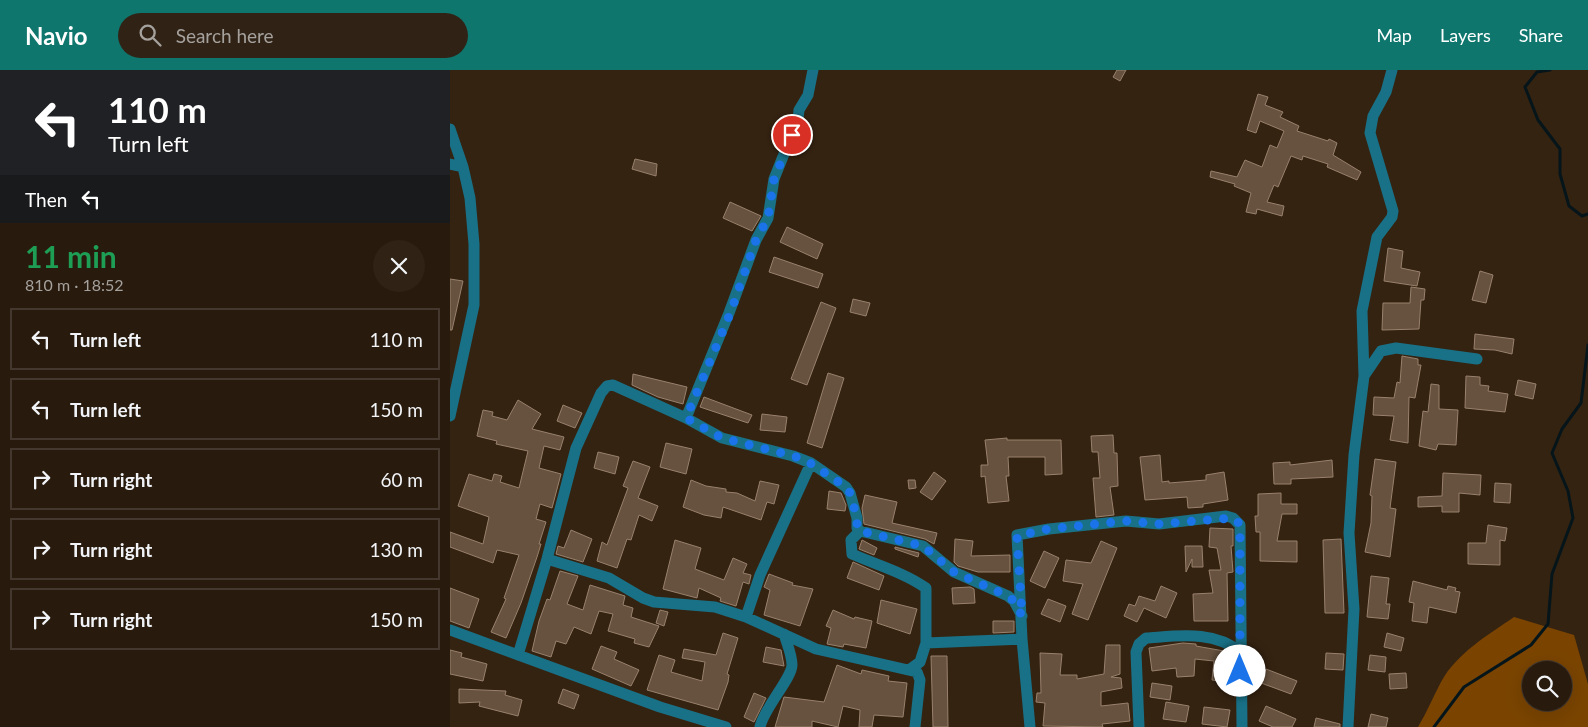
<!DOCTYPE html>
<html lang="en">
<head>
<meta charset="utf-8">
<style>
	body { margin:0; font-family:Lato,sans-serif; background:#302316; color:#f1f3f6; height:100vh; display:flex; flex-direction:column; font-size:19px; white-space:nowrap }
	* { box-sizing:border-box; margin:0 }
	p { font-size:16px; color:#a5a19d }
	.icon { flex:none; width:28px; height:28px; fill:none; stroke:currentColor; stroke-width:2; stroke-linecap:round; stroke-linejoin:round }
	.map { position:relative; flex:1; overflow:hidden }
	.drawer { display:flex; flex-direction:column; background:#281a0d; width:450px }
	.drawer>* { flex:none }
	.banner { background:#202124; color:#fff; overflow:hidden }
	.tools { position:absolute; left:1072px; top:591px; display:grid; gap:10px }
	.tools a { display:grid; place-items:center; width:50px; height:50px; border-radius:50%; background:#281a0d; box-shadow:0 5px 20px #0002,0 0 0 1px #44382e; font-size:25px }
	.pin { position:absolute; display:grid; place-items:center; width:42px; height:42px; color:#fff; margin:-21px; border:2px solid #fff; border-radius:50%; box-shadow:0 1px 5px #0007 }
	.me { position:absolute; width:55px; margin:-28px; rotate:0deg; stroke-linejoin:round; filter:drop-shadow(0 0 4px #0008) }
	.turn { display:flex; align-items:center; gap:18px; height:105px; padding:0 25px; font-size:22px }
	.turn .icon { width:65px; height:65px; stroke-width:2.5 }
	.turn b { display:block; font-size:35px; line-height:42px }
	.then { display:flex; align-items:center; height:48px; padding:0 25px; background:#0003; gap:10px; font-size:19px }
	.round { display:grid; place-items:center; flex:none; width:52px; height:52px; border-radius:26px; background:#302316 }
	.overview { display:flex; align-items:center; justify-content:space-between; height:85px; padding:0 25px }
	h1 { font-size:30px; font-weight:700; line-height:38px; color:#1e9e55 }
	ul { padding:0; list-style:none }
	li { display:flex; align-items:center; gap:15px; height:62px; margin:0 10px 8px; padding:0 15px; border:2px solid #44382e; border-radius:0px }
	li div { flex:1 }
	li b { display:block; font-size:19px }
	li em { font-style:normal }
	header { display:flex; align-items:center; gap:30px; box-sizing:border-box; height:70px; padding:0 25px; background:#0f766e; color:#fff }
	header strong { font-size:24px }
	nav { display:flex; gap:28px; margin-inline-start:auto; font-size:18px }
	.search { width:350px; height:45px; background:#302316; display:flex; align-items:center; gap:12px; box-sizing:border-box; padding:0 18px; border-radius:28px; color:#a5a19d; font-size:19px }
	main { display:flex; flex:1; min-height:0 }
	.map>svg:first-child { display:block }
	.forest { fill:#7a4400; fill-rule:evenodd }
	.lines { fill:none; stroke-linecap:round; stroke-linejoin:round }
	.stream { stroke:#05151a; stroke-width:3 }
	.building { fill:#67523f; stroke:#98816d }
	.street { stroke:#197187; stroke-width:11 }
	.route { stroke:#1a73e8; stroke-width:9; stroke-dasharray:0 16.2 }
</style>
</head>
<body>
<header>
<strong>Navio</strong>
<div class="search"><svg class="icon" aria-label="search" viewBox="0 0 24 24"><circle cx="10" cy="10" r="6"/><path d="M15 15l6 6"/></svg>Search here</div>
<nav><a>Map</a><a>Layers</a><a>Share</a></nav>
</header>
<main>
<section class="drawer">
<div class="banner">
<div class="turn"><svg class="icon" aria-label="left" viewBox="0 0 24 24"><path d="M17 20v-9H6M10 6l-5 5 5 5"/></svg><div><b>110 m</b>Turn left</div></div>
<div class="then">Then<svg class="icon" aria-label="left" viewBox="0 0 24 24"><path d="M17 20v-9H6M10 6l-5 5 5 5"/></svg></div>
</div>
<div class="overview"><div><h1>11 min</h1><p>810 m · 18:52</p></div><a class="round"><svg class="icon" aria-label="close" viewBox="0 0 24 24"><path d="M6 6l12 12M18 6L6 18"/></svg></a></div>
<ul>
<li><svg class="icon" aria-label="left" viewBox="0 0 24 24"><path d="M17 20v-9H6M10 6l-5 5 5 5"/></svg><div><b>Turn left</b></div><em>110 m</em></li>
<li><svg class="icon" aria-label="left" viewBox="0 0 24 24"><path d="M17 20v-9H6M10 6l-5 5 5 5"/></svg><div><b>Turn left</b></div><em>150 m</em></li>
<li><svg class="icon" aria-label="right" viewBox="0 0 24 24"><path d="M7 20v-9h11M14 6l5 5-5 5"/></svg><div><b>Turn right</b></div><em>60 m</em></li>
<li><svg class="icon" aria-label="right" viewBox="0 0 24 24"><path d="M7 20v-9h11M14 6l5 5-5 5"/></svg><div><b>Turn right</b></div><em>130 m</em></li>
<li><svg class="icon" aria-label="right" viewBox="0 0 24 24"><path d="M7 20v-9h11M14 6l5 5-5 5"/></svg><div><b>Turn right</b></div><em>150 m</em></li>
</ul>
</section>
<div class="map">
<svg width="1138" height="657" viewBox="0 0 1138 657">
	<rect width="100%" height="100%" fill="#352311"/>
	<!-- forest -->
	<path class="forest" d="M1064 547 1124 565 1138 614V657H968C977 642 983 627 991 612 1007 583 1038 565 1064 547ZM1081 600H1114V632H1081Z"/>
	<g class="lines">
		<!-- stream -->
		<path class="stream" d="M1100 0 1087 2 1075 17 1088 50 1110 79V104L1119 136 1132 146 1138 144
			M984 657 1014 617 1081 575 1098 554 1102 504 1123 448 1118 421 1102 383 1112 359 1131 333 1138 275"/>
	</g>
	<!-- building -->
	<path class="building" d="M667 0H676L670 11 663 7Z
		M808 24 818 27 815 35 833 42 830 47 849 56 847 61 878 71 879 69 887 73 883 85 911 102 907 110 877 97 878 94 853 86 852 90 841 86 828 117 824 115 817 132 834 136 832 146 807 139 806 144 796 142 801 123 784 116 785 114 760 107 761 101 787 107 795 90 812 97 820 75 827 78 834 61 810 51 806 63 797 60Z
		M185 89 207 94 206 106 182 99Z
		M280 132 311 146 302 161 273 148Z
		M337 157 373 174 367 189 330 172Z
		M938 178 953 181 951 198 970 202 967 216 934 211Z
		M324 187 373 204 368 218 319 202Z
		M1030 201 1043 205 1036 233 1022 230Z
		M0 209 13 211 2 260H0Z
		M961 217 975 219 974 230H971L969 259 932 260 933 233H960Z
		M403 229 420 233 416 246 400 242Z
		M371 232 386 238 357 315 341 309Z
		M1025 264 1064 269 1062 284 1045 280 1024 279Z
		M952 286 968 289V295H971L965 328 959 327 958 373 940 370 944 346 923 345 924 327 944 328 947 312 950 313Z
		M378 303 394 308 372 378 357 373Z
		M183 304 237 317 233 334 208 327 182 315Z
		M1016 306 1030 307V315L1039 316 1038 321 1058 324 1055 342 1015 338Z
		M1068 310 1086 314 1083 329 1065 325Z
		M981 314 989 315V339L1008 340 1006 375 988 374 986 380 969 376 973 341 978 342Z
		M254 327 302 345 298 353 250 337Z
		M68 330 91 344 82 359 114 367 110 380 94 376 89 398 111 404 102 438 90 434 86 449 96 452 89 474H91L87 487 71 533 56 568 41 562 56 529 54 528 69 485 47 480 43 493 0 477V462L33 474 39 447 8 436 19 404 42 411 44 404 52 406 50 412 69 418 78 381 46 374 47 371 27 366 33 340 43 342 42 346 57 350Z
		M113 335 132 343 125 358 107 351Z
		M312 344 337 347 335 362 310 360Z
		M663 365 664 383H667L668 416 660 417 664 445 646 447 643 408H650L648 382H642L641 366Z
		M557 368V370H611L612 404 595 405V387H558L559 406H556L559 431 538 433 535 406 531 407V395H538L535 370Z
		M216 373 242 379 236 404 210 397Z
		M148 382 169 387 165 404 144 398Z
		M710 385 712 412 719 411V413L756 410V405L774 402 778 430 753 434V437L738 438 737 427 695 430 690 387Z
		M925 389 946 392 940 438 946 439 940 487 915 482 921 453 922 426 920 425Z
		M882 390 883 407 841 409V414H824L823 393 840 392V395Z
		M183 391 200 397 188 428 208 436 202 451 189 445 181 470 177 469 167 498 147 491 152 472 157 475 178 418 173 416Z
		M484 402 496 411 482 430 470 422Z
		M993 403 1031 405 1030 425 1009 423V442H992V436L968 437V427L992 426Z
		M241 410 256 416 276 419V422L287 423 305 431 310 411 329 415 324 434 317 432 311 450 273 437 271 448 254 445 233 437Z
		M458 410H465L466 418 459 419Z
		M1045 413 1061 414 1060 433 1044 432Z
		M379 421 391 423 396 435 395 441 377 439Z
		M831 423V434H847V444H832L827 471H847V492L810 491V462H806L805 446H808V424Z
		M415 425 447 432 442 453 487 463 484 474 475 469 414 454 412 438Z
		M1038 455 1057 458 1055 471 1050 470V495L1018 494V473H1036Z
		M760 458 783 459V476H781L783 502 777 503 778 551H744L743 524 763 523 759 500H771L767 478 759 477Z
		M121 460 142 469 133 492 106 484 108 476 114 478Z
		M505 469 523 471 521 486 560 485V502H528L508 496 504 492Z
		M891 469 894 543H875L873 470Z
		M225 470 251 478 245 499 274 510 283 488 297 494 293 503 301 505 299 514 293 512 286 536 270 531 271 528 249 518 247 528 213 519Z
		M412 470 427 478 424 485 409 479Z
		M651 471 667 478 638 550 622 544 633 514 613 511 616 490 641 493Z
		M735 476H752L753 497H742V489L736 502Z
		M445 477 469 483 468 487 445 479Z
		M594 481 609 488 595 518 580 511Z
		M403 492 434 506 429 520 397 508Z
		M110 501 128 506 117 534 133 540 140 515 175 526 173 535 183 538 181 547 209 556 199 577 184 573 185 569 158 561 163 544 149 541 141 564 124 557 116 574 106 571 101 587 82 581 89 551 97 529 100 530Z
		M319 504 343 513 342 515 363 519 350 556 314 545 320 520 314 517Z
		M921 506 939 508 936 534H940L938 549 917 547Z
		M963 511 997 520 998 516 1006 518 1005 521 1010 522 1006 543 979 537 977 553 962 551 964 533 959 532Z
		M711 516 727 523 716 548 694 538 687 552 674 546 679 534 685 536 689 526 705 531Z
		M520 517 524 519 525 533 503 534 502 518Z
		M0 518 29 529 19 558 0 551Z
		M598 529 616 536 610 552 591 544Z
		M431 530 467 539 460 564 427 553Z
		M210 540 218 542 214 556 206 553Z
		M383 540 404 549 405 547 422 551 416 578 394 574 393 577 377 574 381 558 376 556Z
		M543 551H564V562L543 563Z
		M273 563 288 568 277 604 279 605 278 612 268 640 197 620 209 585 225 590 221 602 252 611 255 592 232 588 234 579 266 585Z
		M937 563 954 568 951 581 934 577Z
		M733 573 746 574V576L774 581 772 595 784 597V613L762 610 764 591 745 589 744 606 727 607 726 598 702 601 699 578Z
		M656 575H670V604L661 607 671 608 672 618 651 622V636L678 633 680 651 652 654 653 657 593 656 595 633 586 632 587 623H591L590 583 612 584 610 605H627V609L654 604Z
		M151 576 167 582 164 589 189 600 181 616 142 599Z
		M316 577 331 580 334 596 313 592Z
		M0 580 12 583 11 587 37 594 33 611 0 604Z
		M876 583 894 584 893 600 875 599Z
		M920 585 936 587 935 602 918 600Z
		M481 586H497L498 657H483Z
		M387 595 411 604 412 600 439 606 438 611 457 613 453 647 424 645 422 657H409L410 640 393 636 388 657 362 651V657H325L334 627 374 632Z
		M816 599 847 611 841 624 811 613Z
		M956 603 957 618 940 619 939 604Z
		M702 613 722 616 720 630 700 627Z
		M9 619 56 621 55 625 72 630 68 646 29 636 30 632 9 633Z
		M113 619 129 625 124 639 108 633Z
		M304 623 316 628 304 652 294 647Z
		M716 632 739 636 736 652 713 649Z
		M816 636 846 649 842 657H823L809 651Z
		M754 637 780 640 777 657 752 654Z
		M921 644 938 648 936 657H918Z
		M866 648 890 654V657H864Z"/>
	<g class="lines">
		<!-- street -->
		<path class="street" d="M0 59 13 97 20 128 24 174V235L0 346
			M0 94 13 97
			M914 306 912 241 927 167 942 147 943 141 920 63 923 46 936 22 942 0
			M236 348 279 243 306 170 318 148 324 109 348 49 349 40 358 25 363 0
			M410 461 401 470 402 484C427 495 455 503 476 518V573L572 569
			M97 489 159 508 193 528 204 532 265 537 296 547 366 579 467 602 470 610 465 657
			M296 547 310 505 361 393
			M0 560 210 637 276 657
			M68 585 97 489 126 378 151 323 157 316 163 315 236 348 272 368 343 386 361 393 396 417 400 423 407 448V458L410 461 473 476 504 502 558 526 564 531 572 546
			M459 600 470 592 476 573
			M310 657C314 638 342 608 342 595 342 585 337 574 334 564
			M580 657 572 569 567 465 599 459 676 451 709 454 776 446 783 448 790 455 792 657
			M689 657 686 582 689 574 696 568C728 566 764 560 790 582
			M898 657 904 539 899 463 904 385 914 306 931 281 946 278 1027 289"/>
	</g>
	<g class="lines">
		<!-- route -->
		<path class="route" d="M342 65 324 109 318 148 306 170 280 244 236 348 272 368 344 386 360 393 396 417 400 423 407 448V458L410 461 473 476 504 502 558 526 564 531 572 546 567 466 598 459 676 451 708 454 783 448 790 454V601"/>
	</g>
</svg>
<div class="tools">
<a><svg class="icon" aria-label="search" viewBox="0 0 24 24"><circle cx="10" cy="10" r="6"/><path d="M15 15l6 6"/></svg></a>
</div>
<div class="pin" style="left:342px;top:65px;background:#d93025"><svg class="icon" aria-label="arrive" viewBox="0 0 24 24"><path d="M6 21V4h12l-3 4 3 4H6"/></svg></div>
<svg class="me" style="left:790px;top:601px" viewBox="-20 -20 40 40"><circle r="19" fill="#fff"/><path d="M0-13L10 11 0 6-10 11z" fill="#1a73e8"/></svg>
</div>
</main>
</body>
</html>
